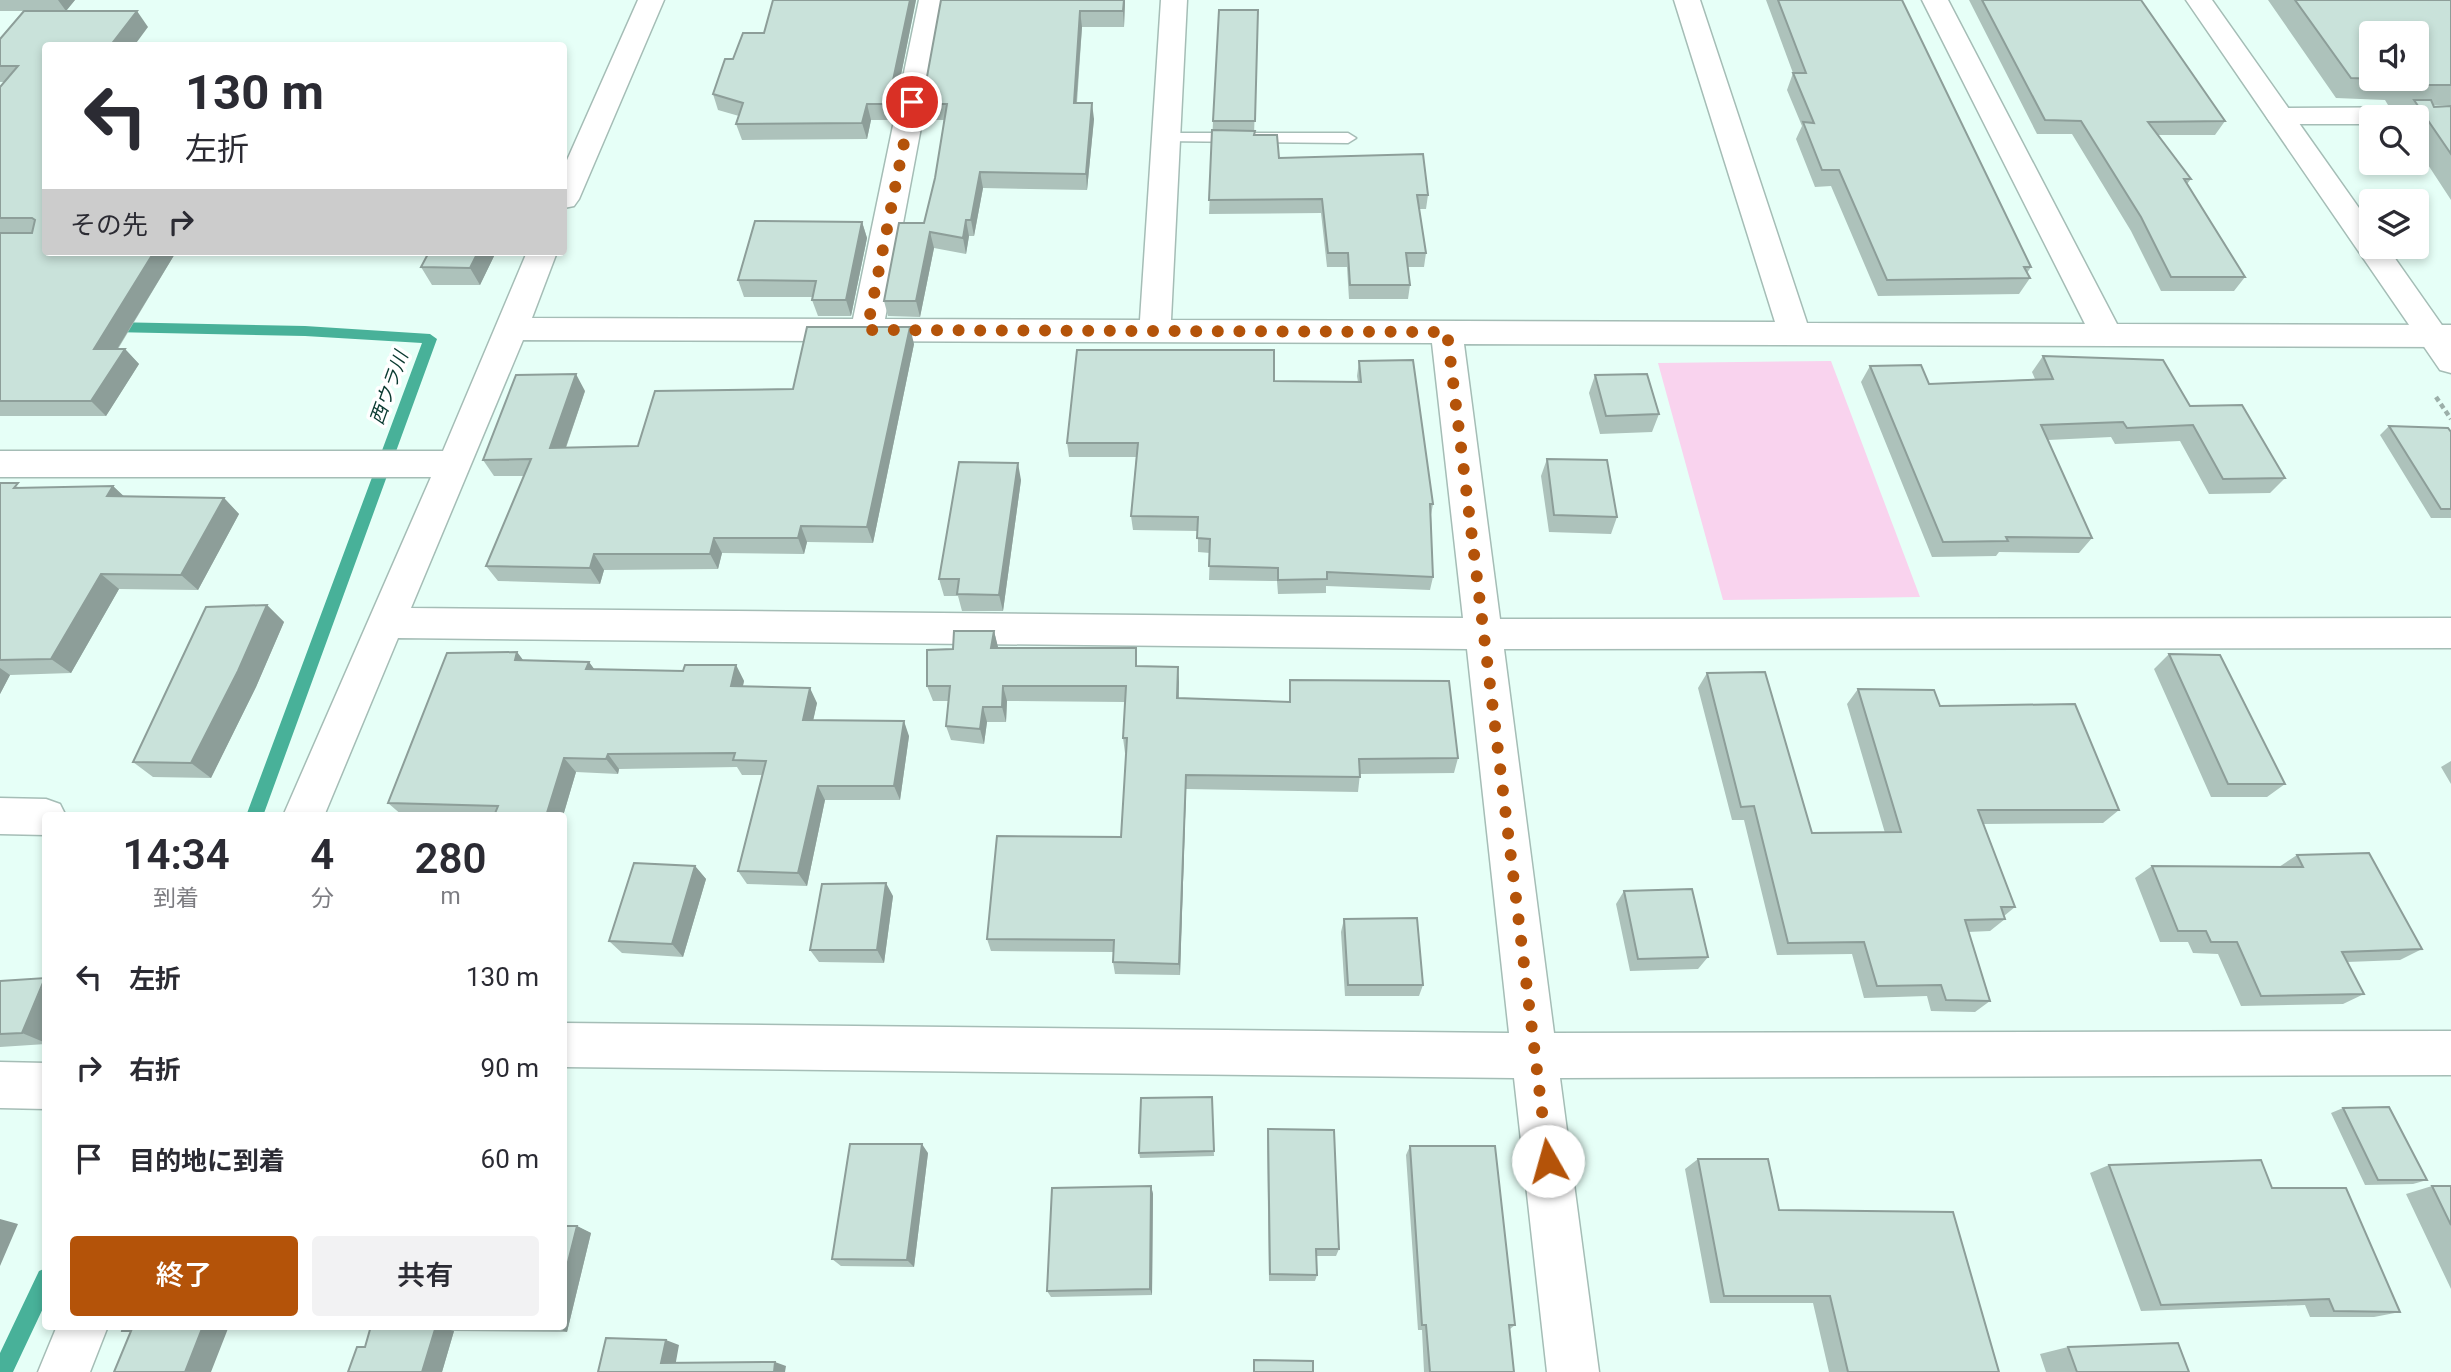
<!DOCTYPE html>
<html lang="ja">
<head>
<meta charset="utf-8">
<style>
	body { margin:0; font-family:Roboto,"Noto Sans JP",sans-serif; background:#f2f2f3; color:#2b2b33; height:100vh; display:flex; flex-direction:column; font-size:26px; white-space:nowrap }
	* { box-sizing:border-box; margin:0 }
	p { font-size:23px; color:#7c7c81 }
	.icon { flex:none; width:38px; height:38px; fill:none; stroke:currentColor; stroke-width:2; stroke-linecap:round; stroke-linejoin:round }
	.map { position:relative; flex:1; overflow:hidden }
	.details { position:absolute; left:42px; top:812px; width:525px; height:518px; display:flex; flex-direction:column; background:#fff; border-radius:7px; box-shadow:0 4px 10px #0003 }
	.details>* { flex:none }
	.banner { position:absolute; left:42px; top:42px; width:525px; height:214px; border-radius:7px; box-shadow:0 4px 10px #0003; background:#fff; color:#2b2b33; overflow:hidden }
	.controls { position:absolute; left:2359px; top:21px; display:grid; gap:14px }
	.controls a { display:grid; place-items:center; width:70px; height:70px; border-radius:7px; background:#fff; box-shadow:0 4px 10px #0003; font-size:35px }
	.pin { position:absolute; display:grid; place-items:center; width:60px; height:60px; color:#fff; margin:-30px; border:4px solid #fff; border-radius:50%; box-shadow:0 2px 7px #0007 }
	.me { position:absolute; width:77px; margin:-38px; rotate:353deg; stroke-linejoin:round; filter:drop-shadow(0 0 5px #0008) }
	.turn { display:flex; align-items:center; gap:24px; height:147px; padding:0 28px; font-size:32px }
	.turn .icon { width:91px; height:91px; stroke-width:2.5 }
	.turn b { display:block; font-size:49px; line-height:60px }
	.then { display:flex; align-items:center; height:66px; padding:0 28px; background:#0003; gap:14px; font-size:26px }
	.eta { display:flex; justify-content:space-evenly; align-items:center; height:119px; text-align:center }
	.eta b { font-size:42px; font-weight:600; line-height:49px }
	.cta { display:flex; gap:14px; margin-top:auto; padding:14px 28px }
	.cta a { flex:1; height:80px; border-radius:7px; background:#b45309; color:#fff; font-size:28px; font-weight:600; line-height:80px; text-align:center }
	.cta a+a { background:#f2f2f3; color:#2b2b33 }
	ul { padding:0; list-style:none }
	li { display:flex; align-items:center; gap:21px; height:91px; padding:0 28px }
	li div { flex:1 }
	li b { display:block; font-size:26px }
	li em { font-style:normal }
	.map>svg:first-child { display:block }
	.green { fill:#f9d3ee }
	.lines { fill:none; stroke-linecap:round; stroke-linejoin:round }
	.stream { fill:#48b199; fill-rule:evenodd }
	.service-casing { stroke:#a5bdb6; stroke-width:3 }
	.minor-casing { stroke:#a5bdb6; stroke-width:3 }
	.tertiary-casing { stroke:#a5bdb6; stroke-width:3 }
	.path { stroke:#9cafa9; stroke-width:4.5; stroke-dasharray:5 3.5; stroke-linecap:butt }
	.service { fill:#fff; fill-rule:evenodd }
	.minor { fill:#fff; fill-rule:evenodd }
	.tertiary { fill:#fff; fill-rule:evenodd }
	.wall { fill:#adc2bb }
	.shaded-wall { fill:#8d9e99 }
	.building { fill:#c9e2da; stroke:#8d9e99; stroke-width:2; fill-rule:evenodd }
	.route { stroke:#b45309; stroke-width:12; stroke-dasharray:0 21.6 }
	.labels { text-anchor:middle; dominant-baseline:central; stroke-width:7; stroke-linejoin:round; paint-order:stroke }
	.water-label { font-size:19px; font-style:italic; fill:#08392f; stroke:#fff }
</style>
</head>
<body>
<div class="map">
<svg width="2451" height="1372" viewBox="0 0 2451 1372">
	<rect width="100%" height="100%" fill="#e6fff7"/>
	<!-- green -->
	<path class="green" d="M1831 361 1920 597 1723 600 1658 363Z"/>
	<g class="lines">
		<!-- stream -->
		<path class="stream" d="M111 322 305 326 430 334 437 339 263 816H246L422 343 305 336 111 332 104 327Z
			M46 1268V1302L13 1372H0V1353L39 1271Z"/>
		<defs>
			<path id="service" d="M1166 133H1348L1356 138 1348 143 1161 141 1158 138 1161 135Z"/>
			<path id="minor" d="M638 0H664L579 199 574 206 564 208V167Z
				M919 0H945L885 319 1140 320 1161 0H1187L1171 320 1775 322 1674 0H1700L1807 323 2085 324 1922 0H1948L2117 324 2451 325V347L1464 344 1500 619 2451 618V648L1504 649 1554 1033 2451 1031V1075L1560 1078 1599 1372H1547L1514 1078 564 1067V1023L1509 1033 1467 649 398 638 324 816H283L431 477H0V451H443L527 252H557L532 318 853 319ZM523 340 1432 343 1463 618 411 608Z
				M2451 107V123L2417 124V117H2371V124H2280L2270 122 2266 116 2270 110 2280 108Z
				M0 798 46 799 60 804 66 816H46V835L0 834Z
				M0 1062 46 1063V1109L0 1108Z
				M57 1326H108L90 1372H38Z"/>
			<path id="tertiary" d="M2186 0H2212L2371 225V247H2387L2451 338V373L2440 370Z"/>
		</defs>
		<!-- service casing -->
		<use href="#service" class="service-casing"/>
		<!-- minor casing -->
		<use href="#minor" class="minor-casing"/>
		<!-- tertiary casing -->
		<use href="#tertiary" class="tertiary-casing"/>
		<!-- path -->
		<path class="path" d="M2436 397 2451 419"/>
		<!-- service -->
		<use href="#service" class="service"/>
		<!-- minor -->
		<use href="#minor" class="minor"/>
		<!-- tertiary -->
		<use href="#tertiary" class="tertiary"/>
	</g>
	<!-- wall -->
	<path class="wall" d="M0 0H75L66 11 148 27 46 46V252H176L118 349H125L139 364 106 416H0V87L4 82H0V39L23 11H0Z
		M773 0H916L892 120H871L867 139 742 140 736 124 739 116 718 110 713 94 733 59 764 33Z
		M941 0H1125L1124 27H1082L1077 103 1094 119 1087 190 983 188 974 236H969L966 254 934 248 920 317 888 316 884 301 924 223 935 178 944 120H925L922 104Z
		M1766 0H1902L2031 267 2027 273 2030 278 2019 294 1878 296 1831 186 1815 187 1796 139 1802 126 1787 90 1793 73Z
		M1969 0H2141L2225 121 2215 135H2158L2191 179 2187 184 2245 277 2234 291H2161L2131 231 2072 134H2037Z
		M2268 0H2451V105H2433L2434 107 2451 106V200L2417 148V117H2400L2410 105H2388L2385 100 2336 98Z
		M1258 10 1254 135 1279 158 1428 195 1426 209H1419L1426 253 1424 267H1408L1410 285 1408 299H1349L1347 267H1327L1321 213 1209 214 1213 121Z
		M862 222 867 238 851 316H818L812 300 813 297H744L738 280Z
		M429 252H496L480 285H432L421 267Z
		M914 344 873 543 807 542 804 554 722 553 718 569 604 570 600 584 498 581 486 566 524 476H494L483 460 585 391 566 448 638 446Z
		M2043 356 2190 406 2285 478 2270 493 2209 494 2180 441 2115 444 2111 437 2048 440 2092 538 2079 553 1999 552 1996 556 1932 557 1861 382 1870 366 1929 384 2035 379 2032 372Z
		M1359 361 1433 504 1431 515 1433 577 1430 590 1326 586V593L1278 594 1277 581 1209 580 1210 553 1198 552V531L1133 530 1131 516 1136 457H1069L1067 443 1274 381 1358 382 1357 376Z
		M1595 375 1659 414 1652 432 1600 434 1589 393Z
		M2389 426 2451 432V518H2431L2380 435Z
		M1547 459 1617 517 1611 534 1549 532 1541 476Z
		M1021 480 1003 611H962L958 596H944L939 579Z
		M0 483 23 488 113 486 124 497 224 498 239 514 198 590 119 589 71 673 10 675 0 694Z
		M267 605 284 622 256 687 211 778 153 777 133 762Z
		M994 631 998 648 1138 666 1178 667 1179 698 1289 702 1290 680 1458 758 1454 773 1360 774 1358 792 1186 789 1180 975 1115 974 1113 962 1114 952 991 951 987 939 1121 837 1126 753H1125L1123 738 1125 702 1007 701 1006 722H987L984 744 951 740 946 726 948 701H933L927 686 953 649Z
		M517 652 523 660 589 662 594 669 683 671 736 665 744 681 743 686 817 703 813 720 909 736 900 800H825L807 886 747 884 738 871 762 775H742L737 767 619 769 618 774 576 772 563 816H403L388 803Z
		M2169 654 2285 784 2267 797H2211L2154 669Z
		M1707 673 1812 833H1885L1847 704 1858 689 1940 706 2119 810 2103 823 1983 824 2015 907 2004 916 2005 919 1990 931 1968 932 1990 1001 1975 1012 1931 1011 1927 996 1864 998 1852 954 1777 955 1744 820H1732L1698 688Z
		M2451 761V784L2441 767Z
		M2297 855 2422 949 2400 960 2347 962 2364 994 2343 1004 2241 1006 2218 954 2193 953 2188 942H2160L2135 878 2152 866 2279 867Z
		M695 866 706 879 683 957 622 953 609 941Z
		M1624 891 1708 957 1698 969 1630 971 1616 904Z
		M893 896 884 963 819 962 810 950Z
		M1344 919 1423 985 1419 996H1345L1341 932Z
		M45 978 46 1044 0 1047V981Z
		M1212 1097 1214 1156 1140 1158 1139 1153Z
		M2343 1108 2427 1180 2413 1184 2365 1185 2331 1113Z
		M1268 1129 1339 1249 1336 1256H1316L1317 1275 1315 1281H1269L1267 1139Z
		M1410 1146 1515 1325 1510 1329 1514 1372H1424L1422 1330H1418L1406 1155Z
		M928 1153 914 1267 841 1266 832 1259Z
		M1698 1159 1779 1210 1999 1372H1829L1813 1303H1710L1685 1169Z
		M2109 1165 2272 1188 2400 1312 2374 1317H2310L2305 1305 2141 1311 2090 1173Z
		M1151 1186 1153 1194 1152 1295 1051 1297 1047 1291Z
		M2432 1186H2451V1289L2406 1194Z
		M577 1226 591 1233 567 1332 454 1331 442 1372H348L365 1347 371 1326H564Z
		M2068 1347 2189 1372H2046L2040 1354Z"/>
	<!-- shaded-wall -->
	<path class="shaded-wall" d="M58 0H75L66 11Z
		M910 0H916L892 120 888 104Z
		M1124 0H1125L1124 27 1123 11Z
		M137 11 148 27 134 46H110Z
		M1080 11 1082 27 1075 119 1074 103Z
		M1092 103 1094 119 1087 190 1086 174Z
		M867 104 871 120 867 139 862 123Z
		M980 172 983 188 974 236 971 220Z
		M966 220 969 236 966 254 963 238Z
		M862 222 867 238 851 316 846 300Z
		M930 232 934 248 920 317 916 301Z
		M154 252H176L108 364 94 349Z
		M478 252H496L480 285 470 268Z
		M910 327 914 344 873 543 867 527Z
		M125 349 139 364 106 416 91 401Z
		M576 374 585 391 560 464 550 448Z
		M1018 463 1021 480 1003 611 999 595Z
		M113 486 130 502 107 496Z
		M224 498 239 514 198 590 181 575Z
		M801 526 807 542 804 554 798 538Z
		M714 538 722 553 718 569 710 554Z
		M594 554 604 570 600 584 590 568Z
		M101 574 119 589 71 673 51 659Z
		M267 605 284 622 256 687 211 778 191 763Z
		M994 631 998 647 995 664 991 648Z
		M517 652 529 668 515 660Z
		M589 662 600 677 586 669Z
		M736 665 744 681 739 701 731 686Z
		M1178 667 1179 682 1178 713 1177 698Z
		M0 668 10 675 0 694Z
		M1003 686 1007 701 1006 722 1002 707Z
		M810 688 817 703 810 735 803 720Z
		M983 707 987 722 984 744 980 729Z
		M904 721 909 736 900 800 894 786Z
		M608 754 619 769 618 774 606 759Z
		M564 758 576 772 563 816H546Z
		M1186 775V789L1180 975 1179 964Z
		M818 786 825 800 807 886 798 873Z
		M695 866 706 879 683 957 672 944Z
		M886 883 893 896 884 963 877 950Z
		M46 978V1043L22 1033Z
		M922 1144 928 1153 914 1267 907 1260Z
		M1151 1186 1153 1194 1152 1295 1150 1289Z
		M0 1219 18 1224 0 1266Z
		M577 1226 591 1233 567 1332 551 1327 564 1326V1278Z
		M203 1326H229L211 1372H185Z
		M436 1326 454 1331 442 1372H422Z
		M666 1340 679 1345 675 1367 661 1363Z
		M775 1362 786 1366 785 1372H774Z"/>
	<!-- building -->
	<path class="building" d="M773 0H910L888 104H867L862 123 736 124 743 103 713 94 725 59H733L743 33H764Z
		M941 0H1124L1123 11H1080L1074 103H1092L1086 174 980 172 971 220H966L963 238 930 232 916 301H884L899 223H924L935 178 947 104H922Z
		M1778 0H1902L2031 267H2024L2030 278 1887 280 1839 170H1822L1803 122 1814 123 1793 73H1806Z
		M1982 0H2141L2225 121 2148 122 2191 179H2184L2245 277H2171L2141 217 2081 121 2045 120Z
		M2295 0H2451V85H2404L2401 80 2351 78ZM2371 33H2417V79H2371Z
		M1219 10H1258L1255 121H1213Z
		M24 11H137L110 46H46V252H154L94 349H125L91 401H0V233H32L35 220 32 218H0V87L18 66H0V39Z
		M2414 100H2431L2434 107 2451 106V154Z
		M1212 130 1255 131 1254 135H1277L1279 158 1423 154 1428 195H1417L1426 253H1406L1410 285H1350L1348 253H1328L1322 199 1209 200Z
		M755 221 862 222 846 300H812L816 281 738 280Z
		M429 252H478L470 268 421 267Z
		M807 327H910L867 527 801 526 798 538H714L710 554H594L590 568 486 566 531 459 483 460 516 375 576 374 550 448 638 446 655 391 793 389Z
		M1077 350H1274V381L1361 382 1359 361 1413 360 1433 504H1430L1433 577 1327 572V579L1278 580V568L1209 566 1210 539 1197 538 1198 517 1131 516 1138 443H1067Z
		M2043 356 2163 360 2190 406 2242 405 2285 478 2223 479 2193 425 2127 428 2123 422 2041 425 2092 538 2006 537 2008 541 1943 542 1870 366 1921 365 1929 384 2053 379Z
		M1647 374 1659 414 1606 416 1595 375Z
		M2389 426 2448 428 2451 432V509H2441Z
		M1547 459 1607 460 1617 517 1554 515Z
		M959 462 1018 463 999 595 957 594 959 579H939Z
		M0 483H18L14 488 113 486 107 496 224 498 181 575 101 574 51 659 0 660Z
		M267 605 238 671 191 763 133 762 206 607Z
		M954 631H994L991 648H1136V666L1178 667 1177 698 1290 702V680L1449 681 1458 758 1359 759 1360 777 1186 775 1179 964 1113 962 1114 940 987 939 997 836 1121 837 1127 738H1123L1126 686H1003L1002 707H983L980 729 946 726 950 686H927V650L953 649Z
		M517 652 515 660 589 662 586 669 683 671 685 665H736L731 686 810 688 803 720 904 721 894 786H818L798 873 738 871 766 761 733 760 735 753 608 754 606 759 564 758 546 816H494L498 806 388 803 447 653Z
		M2169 654 2220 655 2285 784H2228Z
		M1765 672 1812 833 1901 832 1858 689 1934 690 1940 706 2075 704 2119 810H1978L2015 907H2001L2005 919 1965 920 1990 1001 1946 1000 1941 985 1877 986 1864 942 1788 943 1754 806 1741 807 1707 673Z
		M2369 853 2422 949 2342 952 2364 994 2261 996 2237 942H2211L2206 931H2178L2152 866 2303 867 2297 855Z
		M634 863 695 866 672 944 609 941Z
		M886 883 877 950H810L822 884Z
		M1692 889 1708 957 1638 959 1624 891Z
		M1417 918 1423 985H1348L1344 919Z
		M45 978 22 1033 0 1034V981Z
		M1212 1097 1214 1151 1139 1153 1141 1098Z
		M2389 1107 2427 1180H2378L2343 1108Z
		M1268 1129 1334 1130 1339 1249H1316L1317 1275 1270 1274Z
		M850 1144H922L907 1260 832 1259Z
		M1410 1146H1495L1515 1325H1509L1514 1372H1430L1426 1325H1422Z
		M1698 1159H1768L1779 1210 1953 1212 1999 1372H1848L1830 1296H1724Z
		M2261 1160 2272 1188H2346L2400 1312 2334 1311 2329 1299 2161 1305 2109 1165Z
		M1151 1186 1150 1289 1047 1291 1052 1188Z
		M2432 1186H2451V1225Z
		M564 1226H577L564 1278Z
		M123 1326H203L185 1372H114L131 1331H122Z
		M371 1326H436L422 1372H348L357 1347H365Z
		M606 1338 666 1340 661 1363 775 1362 774 1372H598Z
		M2178 1343 2189 1372H2077L2068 1347Z
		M1254 1360 1313 1361V1372H1254Z"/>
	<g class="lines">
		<!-- route -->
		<path class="route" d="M912 102 867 330 1447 332 1548 1161"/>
	</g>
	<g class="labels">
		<!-- water labels -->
		<g class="water-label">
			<text transform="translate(389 388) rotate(-70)">西ウラ川</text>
		</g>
	</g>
</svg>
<div class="controls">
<a><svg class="icon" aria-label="sound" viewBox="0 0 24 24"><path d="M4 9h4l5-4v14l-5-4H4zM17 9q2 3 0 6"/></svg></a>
<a><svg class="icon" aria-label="search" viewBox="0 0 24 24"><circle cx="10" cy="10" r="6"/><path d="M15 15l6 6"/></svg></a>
<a><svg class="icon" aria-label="layers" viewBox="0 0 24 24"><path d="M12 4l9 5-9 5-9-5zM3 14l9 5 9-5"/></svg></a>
</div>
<div class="pin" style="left:912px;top:102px;background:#d93025"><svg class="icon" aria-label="arrive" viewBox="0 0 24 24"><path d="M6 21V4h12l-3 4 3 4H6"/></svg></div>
<svg class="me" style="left:1548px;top:1161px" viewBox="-20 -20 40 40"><circle r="19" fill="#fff"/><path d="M0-13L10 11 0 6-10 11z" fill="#b45309"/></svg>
<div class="banner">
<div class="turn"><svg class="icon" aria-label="left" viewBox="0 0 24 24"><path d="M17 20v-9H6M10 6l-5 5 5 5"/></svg><div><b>130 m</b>左折</div></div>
<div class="then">その先<svg class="icon" aria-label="right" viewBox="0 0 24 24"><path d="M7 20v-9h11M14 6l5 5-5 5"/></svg></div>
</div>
<section class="details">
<div class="eta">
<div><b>14:34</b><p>到着</p></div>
<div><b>4</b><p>分</p></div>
<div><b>280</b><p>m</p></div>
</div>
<ul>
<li><svg class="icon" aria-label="left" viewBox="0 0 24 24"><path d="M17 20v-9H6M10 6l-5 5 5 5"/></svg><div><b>左折</b></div><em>130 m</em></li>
<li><svg class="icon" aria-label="right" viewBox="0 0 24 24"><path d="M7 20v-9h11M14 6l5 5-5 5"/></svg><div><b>右折</b></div><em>90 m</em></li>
<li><svg class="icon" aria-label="arrive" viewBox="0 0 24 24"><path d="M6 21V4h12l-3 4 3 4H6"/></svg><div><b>目的地に到着</b></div><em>60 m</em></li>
</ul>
<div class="cta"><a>終了</a><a>共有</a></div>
</section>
</div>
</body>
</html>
